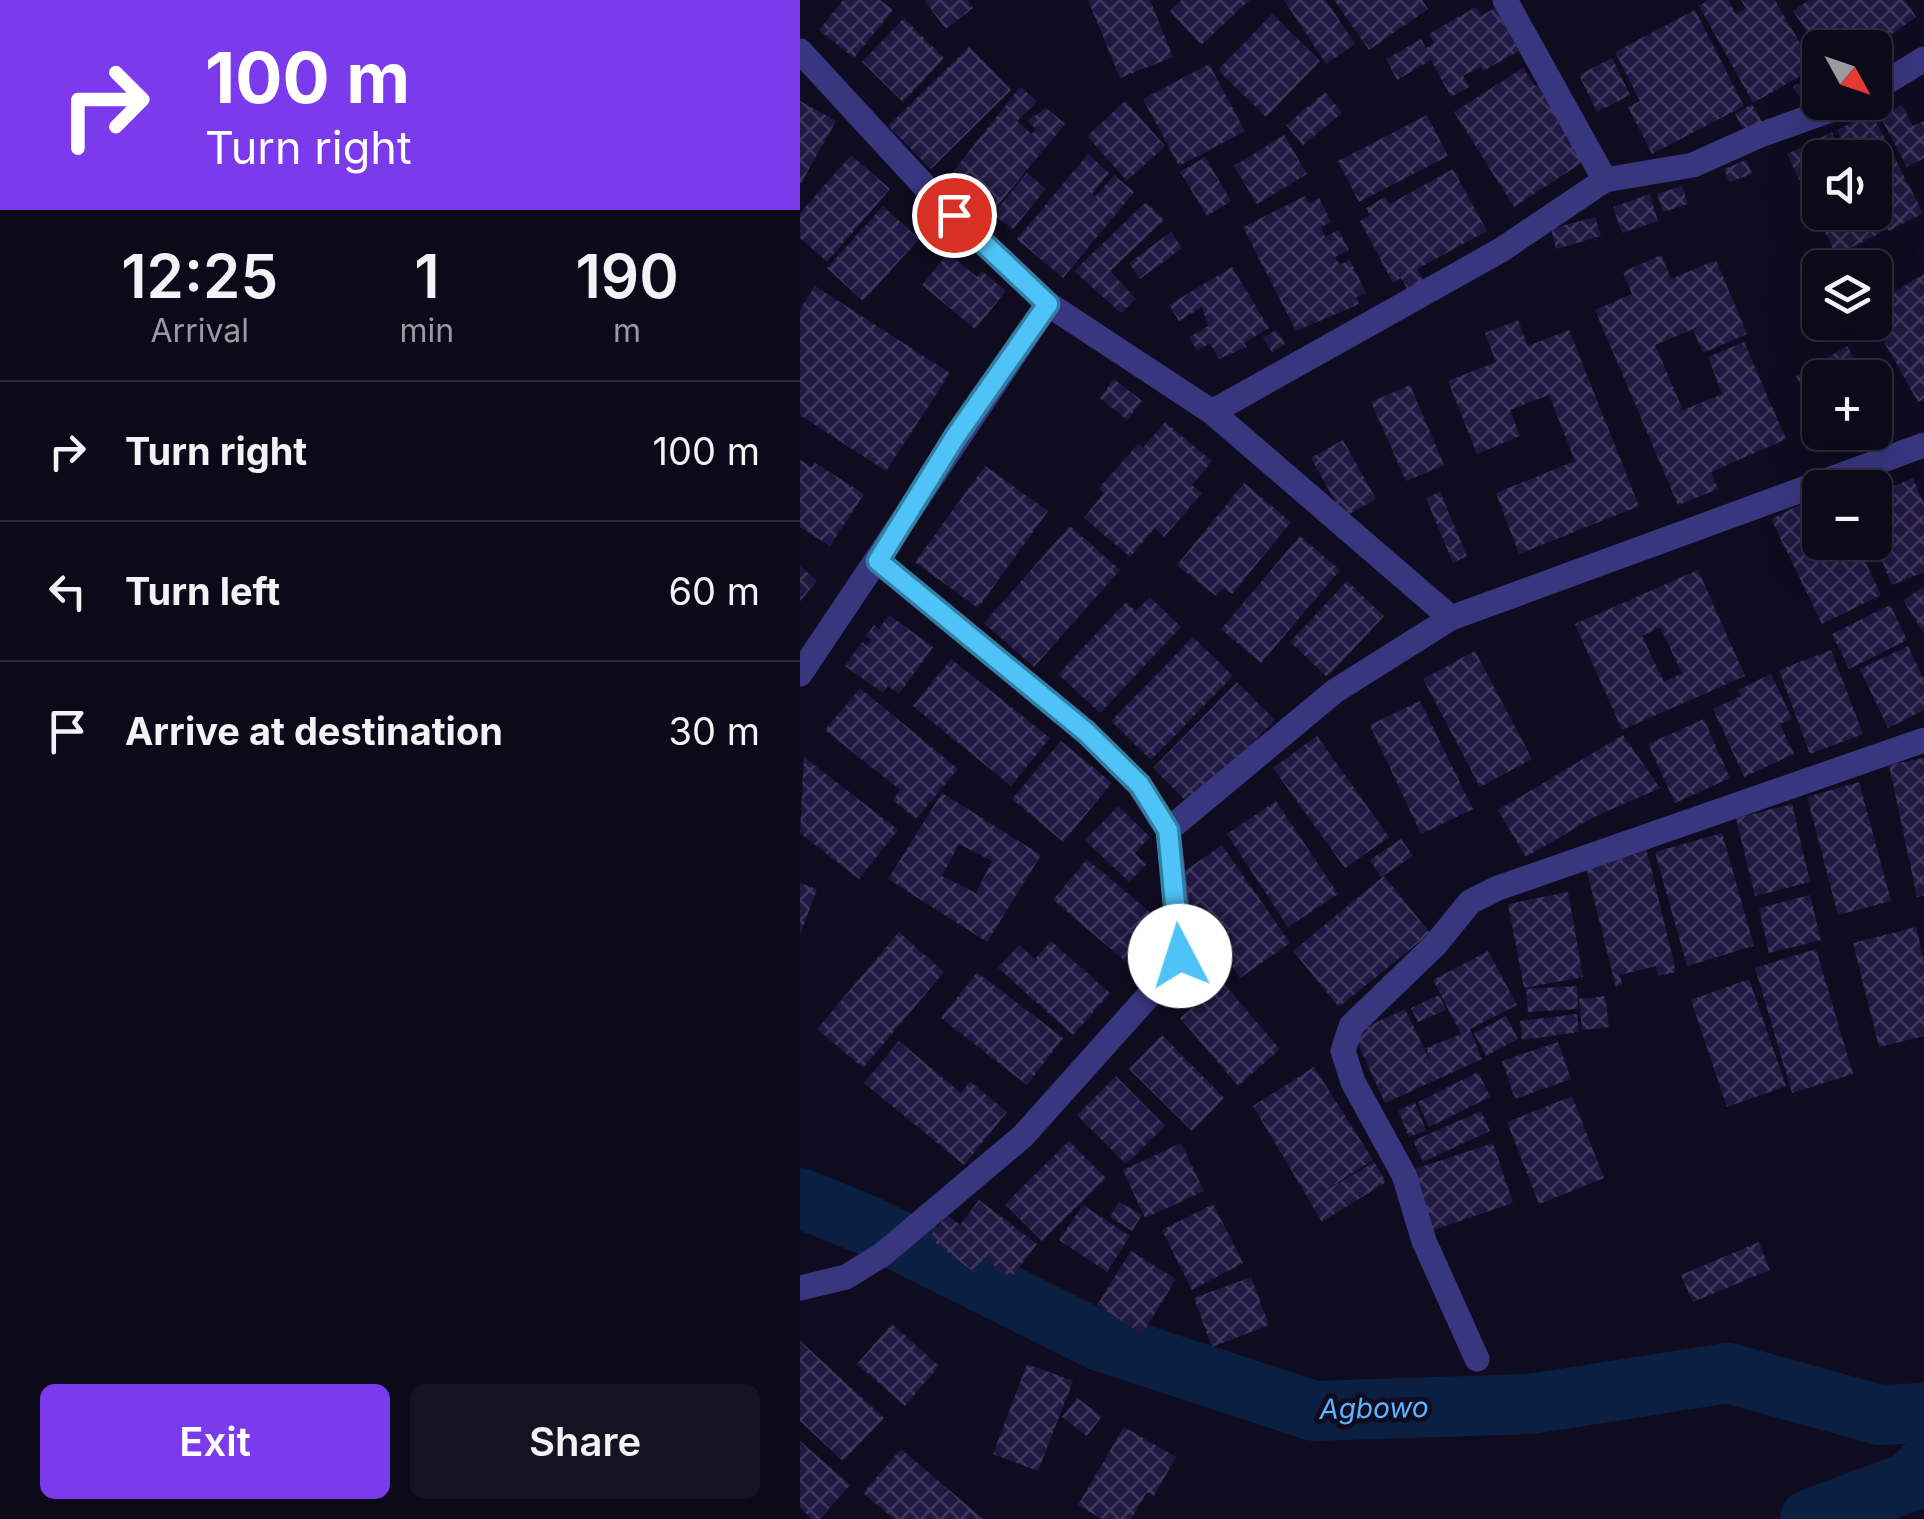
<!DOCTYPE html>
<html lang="en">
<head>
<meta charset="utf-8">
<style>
	body { margin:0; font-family:Inter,sans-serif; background:#151221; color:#f1f3f6; height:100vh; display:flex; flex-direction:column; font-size:38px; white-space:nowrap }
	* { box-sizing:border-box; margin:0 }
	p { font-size:32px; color:#9a9aa2 }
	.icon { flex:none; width:55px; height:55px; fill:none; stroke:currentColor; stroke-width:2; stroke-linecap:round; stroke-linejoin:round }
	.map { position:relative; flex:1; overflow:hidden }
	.drawer { display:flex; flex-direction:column; background:#0c0918; width:800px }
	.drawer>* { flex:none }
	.guide { background:#7c3aed; color:#fff; overflow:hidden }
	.needle { width:65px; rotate:130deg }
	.fabs { position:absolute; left:1002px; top:30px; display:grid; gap:20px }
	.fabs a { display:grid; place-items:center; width:90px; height:90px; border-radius:15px; background:#0c0918; box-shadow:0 10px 40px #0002,0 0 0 2px #2c2a37; font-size:50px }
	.pin { position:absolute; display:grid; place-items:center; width:85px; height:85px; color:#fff; margin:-42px; border:5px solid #fff; border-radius:50%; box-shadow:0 2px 10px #0007 }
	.me { position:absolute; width:110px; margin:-55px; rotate:355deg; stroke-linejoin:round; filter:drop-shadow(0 0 8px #0008) }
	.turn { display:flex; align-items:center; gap:35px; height:210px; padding:0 40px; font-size:45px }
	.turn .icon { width:130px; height:130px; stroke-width:2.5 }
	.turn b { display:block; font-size:70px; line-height:85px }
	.eta { display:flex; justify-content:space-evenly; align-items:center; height:170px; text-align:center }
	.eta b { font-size:60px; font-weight:600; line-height:70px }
	.cta { display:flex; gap:20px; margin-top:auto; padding:20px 40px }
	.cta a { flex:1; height:115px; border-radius:15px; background:#7c3aed; color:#fff; font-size:40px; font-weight:600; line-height:115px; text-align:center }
	.cta a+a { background:#151221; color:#f1f3f6 }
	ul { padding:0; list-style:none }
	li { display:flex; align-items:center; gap:30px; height:140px; padding:0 40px; border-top:2px solid #2c2a37 }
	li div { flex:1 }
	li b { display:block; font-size:38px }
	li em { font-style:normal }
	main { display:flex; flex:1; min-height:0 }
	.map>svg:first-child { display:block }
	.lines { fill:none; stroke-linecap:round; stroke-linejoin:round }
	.river { stroke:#0a1f41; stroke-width:60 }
	.building { fill:url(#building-cross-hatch); fill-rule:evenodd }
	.minor { stroke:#393680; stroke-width:25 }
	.route-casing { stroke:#337fa1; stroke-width:25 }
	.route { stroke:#4fc3f7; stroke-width:18 }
	.labels { text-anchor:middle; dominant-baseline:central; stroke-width:10; stroke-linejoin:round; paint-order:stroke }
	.water-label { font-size:28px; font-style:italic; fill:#5ab4ff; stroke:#100c20 }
</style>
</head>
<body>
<main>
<section class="drawer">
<div class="guide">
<div class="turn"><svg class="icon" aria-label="right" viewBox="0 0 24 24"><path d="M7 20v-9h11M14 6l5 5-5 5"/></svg><div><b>100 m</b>Turn right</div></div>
</div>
<div class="eta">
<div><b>12:25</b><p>Arrival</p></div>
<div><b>1</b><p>min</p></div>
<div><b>190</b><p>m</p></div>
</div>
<ul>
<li><svg class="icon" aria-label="right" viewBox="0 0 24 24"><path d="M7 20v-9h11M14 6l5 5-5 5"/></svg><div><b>Turn right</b></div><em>100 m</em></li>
<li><svg class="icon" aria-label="left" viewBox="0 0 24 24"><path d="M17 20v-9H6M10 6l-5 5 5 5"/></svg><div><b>Turn left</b></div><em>60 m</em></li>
<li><svg class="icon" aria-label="arrive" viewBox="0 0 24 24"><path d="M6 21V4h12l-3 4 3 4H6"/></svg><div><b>Arrive at destination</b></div><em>30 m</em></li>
</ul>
<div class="cta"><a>Exit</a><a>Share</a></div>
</section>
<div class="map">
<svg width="1124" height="1519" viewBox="0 0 1124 1519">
	<defs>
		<pattern id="building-cross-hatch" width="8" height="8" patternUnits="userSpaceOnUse" patternTransform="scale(2.5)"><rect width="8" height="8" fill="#201841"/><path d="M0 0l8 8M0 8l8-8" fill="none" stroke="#3f385e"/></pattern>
	</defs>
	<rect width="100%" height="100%" fill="#100c20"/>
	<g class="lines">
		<!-- river -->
		<path class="river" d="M0 1198 69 1226 300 1341 514 1411 730 1404 928 1373 1080 1415 1124 1413
			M1010 1519 1109 1482 1124 1468"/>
	</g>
	<!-- building -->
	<path class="building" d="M43 0H80L93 10 54 58 19 30Z
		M124 0H167L173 8 146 29Z
		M288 0H350L373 57 320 78Z
		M382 0H450L401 45 370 11Z
		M484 0H526L555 44 526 64Z
		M534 0H622L628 9 569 50Z
		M908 0H928L936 14 946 8 941 0H975L1009 59 1004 61 1009 71 953 103 899 6Z
		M1009 0H1105L1116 17 1072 48H1018L993 11Z
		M676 7 681 16 695 8 719 51 683 71 681 66 663 76 669 87 651 97 631 60 597 80 586 59 621 39 626 48 634 43 629 34Z
		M895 10 944 106 852 154 828 107 840 101 815 52Z
		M472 14 520 61 466 117 418 70Z
		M104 18 144 58 103 102 62 62Z
		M169 47 211 90 131 169 88 126Z
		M812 58 830 95 797 112 779 75Z
		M409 64 445 131 379 166 343 99Z
		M723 68 735 86 741 83 783 162 714 207 654 112Z
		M1020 69V93L1004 104 993 87Z
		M220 87 237 101 217 121 232 134 236 129 227 121 246 108 265 124 184 222 141 187Z
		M525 92 542 113 503 145 486 125Z
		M0 101 36 121 0 185Z
		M325 101 365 146 327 181 287 136Z
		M952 104 963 124 946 134 935 114Z
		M1102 105 1113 126 1124 121V158L1107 167 1080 116Z
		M1071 112 1123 213 1089 231 1075 203V158H1051L1037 130Z
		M627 115 648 156 559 202 538 161Z
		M1032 132 1044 158H1020V212H1071L1081 233 1036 255 987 154Z
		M484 135 507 174 457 204 434 166Z
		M288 154 309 173 292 194 295 197 314 175 334 192 263 278 217 239Z
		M51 155 90 189 27 262 0 238V213Z
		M405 157 431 201 407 216 380 172Z
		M946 160 952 174 929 182 924 169Z
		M653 169 687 231 617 269 624 282 608 290 601 278 593 283 560 221 570 215 566 208 585 197 590 204Z
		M227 173 246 189 213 229 193 214Z
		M882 186 888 204 863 212 857 194Z
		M850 194 858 221 822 233 813 207Z
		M505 196 509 203 519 198 531 222 521 227 525 237 538 230 549 250 535 257 540 265 550 260 566 293 556 297 559 304 496 331 443 227Z
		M346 202 364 220 310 271 336 299 321 313 274 271Z
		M83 206 119 239 63 301 27 268Z
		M795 217 801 236 756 249 751 229Z
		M371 232 382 248 340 279 329 263Z
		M148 253 177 277 182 271 206 291 175 329 122 285Z
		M861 255 871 279 916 260 947 334 903 353 893 329 855 345 883 410 922 394 908 357 944 342 986 439 911 472 918 489 878 505 795 310 832 294 823 272Z
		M432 267 469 328 444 343 447 347 419 359 410 343 397 351 389 337 408 326 402 307 379 321 369 305Z
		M1124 274V399L1118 402 1073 322 1075 304Z
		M15 286 150 373 86 471 0 415V309Z
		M718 320 728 346 769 330 839 506 719 554 696 493 775 461 749 395 710 410 720 436 677 454 648 381 696 362 685 333Z
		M476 330 485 344 472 352 463 338Z
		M1047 346 1065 378H1020V417L996 376Z
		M314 379 342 401 327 420 300 398Z
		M610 385 644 465 606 481 571 402Z
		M1075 394 1089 419 1075 427Z
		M365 422 412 461 392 485 402 493 364 537 355 528 330 557 284 518 304 493 299 488 338 444 343 448Z
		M1029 432H1066L1039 449Z
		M543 440 576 499 544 517 511 458Z
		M0 460 12 467 15 463 64 494 30 546 0 527Z
		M185 466 248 511 178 608 115 562Z
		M1113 478 1124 504V572L1092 585 1074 542 1075 494Z
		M444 483 491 522 432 594 423 588 416 596 377 565Z
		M640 492 667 556 653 563 626 498Z
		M1020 495V542H1056L1081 595 1022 624 971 519Z
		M270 526 320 570 234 667 184 623Z
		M500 536 540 570 461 663 421 629Z
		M0 566 17 581 0 601Z
		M898 570 945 676 822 730 775 624ZM860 627 882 673 864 682 842 636Z
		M547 581 584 616 527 677 490 642Z
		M1124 587V633L1103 600Z
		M350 597 381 627 300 713 258 674 326 602 336 611Z
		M1090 605 1107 640 1049 669 1032 634Z
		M89 615 133 647 99 694 88 686 83 693 45 666 62 642 67 646 71 640 66 636 74 625 79 629Z
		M393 637 433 676 351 760 311 721Z
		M1108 646 1124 680V710L1088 728 1060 669Z
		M1031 650 1063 734 1010 754 979 670Z
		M675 651 732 759 680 787 623 679Z
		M151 659 250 738 211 786 113 706Z
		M971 674 992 719 980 724 994 754 944 777 913 709 941 696 938 690Z
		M437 682 475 720 391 806 353 768Z
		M60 688 158 769 116 819 93 800 100 790 25 730Z
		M620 701 673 809 621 834 570 725Z
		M904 719 930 778 875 803 848 744Z
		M823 735 860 788 794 817 726 857 698 810Z
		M517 736 589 837 545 868 473 768Z
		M261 741 312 783 263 842 212 799Z
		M4 757 98 830 59 879 0 833Z
		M1124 758V896L1117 897 1089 765Z
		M1059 782 1091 901 1038 915 1007 797Z
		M142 793 241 855 187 942 88 879ZM159 844 192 861 176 893 142 876Z
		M476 801 538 894 488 927 427 834Z
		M992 804 1010 882 955 896 936 818Z
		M318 806 350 837 335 853 346 865 329 882 285 840Z
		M922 833 954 946 887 966 855 852Z
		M601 839 613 856 581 877 570 860Z
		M845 843 876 972 858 976 856 966 820 975 822 985 816 987 784 859Z
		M422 845 490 943 440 978 372 880Z
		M287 859 365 925 331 966 253 900Z
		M584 876 630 933 539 1007 493 951Z
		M0 883 17 889 0 935Z
		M768 892 783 977 724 988 708 904Z
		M1010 895 1021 940 969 953 959 908Z
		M1116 927 1124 961V1036L1079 1047 1053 943Z
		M99 932 144 972 63 1068 17 1029Z
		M251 941 310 993 273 1035 198 968 219 945 235 959Z
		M1016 949 1053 1074 992 1093 955 968Z
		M688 951 717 1005 670 1029 682 1059 585 1103 553 1033 605 1009 631 1063 626 1048 661 1034 633 980Z
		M177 972 263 1038 227 1085 141 1018Z
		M949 979 986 1086 927 1107 891 1000Z
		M422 982 480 1049 438 1086 380 1018Z
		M777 986 778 1009 728 1012 726 989Z
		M639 995 646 1010 618 1022 611 1008Z
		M805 996 809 1027 782 1030 779 999Z
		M777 1014 779 1032 722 1040 720 1021Z
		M706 1016 718 1039 686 1056 674 1033Z
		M362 1035 424 1098 392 1131 329 1069Z
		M99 1041 161 1093 170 1081 207 1112 164 1165 64 1083Z
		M758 1042 771 1079 715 1099 702 1061Z
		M514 1067 573 1160 515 1197 574 1162 586 1182 522 1222 453 1106Z
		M678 1072 690 1097 629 1127 618 1102Z
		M316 1076 365 1126 326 1164 277 1115Z
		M772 1096 804 1178 739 1204 707 1122Z
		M615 1103 626 1130 609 1137 598 1110Z
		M681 1111 690 1131 623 1162 613 1141Z
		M269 1141 306 1178 242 1241 205 1204Z
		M381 1143 404 1191 345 1218 323 1170Z
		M693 1143 713 1203 633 1230 612 1170Z
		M179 1200 237 1244 211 1278 184 1258 174 1272 129 1238 147 1215 160 1225Z
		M319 1202 342 1215 332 1231 310 1217Z
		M413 1204 443 1263 392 1290 362 1230Z
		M283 1205 330 1236 307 1272 259 1240Z
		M959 1242 970 1270 893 1302 881 1275Z
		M331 1251 376 1279 342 1334 297 1305Z
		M451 1277 469 1325 412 1347 394 1298Z
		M92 1324 139 1366 105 1406 57 1364Z
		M0 1341 84 1418 43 1461 0 1421Z
		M227 1364 273 1381 238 1471 193 1454Z
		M277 1398 302 1416 287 1436 262 1417Z
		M324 1427 376 1457 354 1496 347 1492 331 1519H302L278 1505Z
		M0 1441 50 1485 20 1519H12L0 1508Z
		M101 1449 183 1519H94L63 1493Z"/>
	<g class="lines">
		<!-- minor -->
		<path class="minor" d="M705 0 805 180
			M0 51 131 193 248 304 412 412 651 618
			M1075 89 1124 59
			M412 412 701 250 805 180 893 165 960 135 1053 102
			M0 674 248 304
			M368 830 535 691 651 618 1124 445
			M0 1288 46 1277 83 1254 223 1136 377 964 382 949 368 830 339 785 286 732 78 561
			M677 1359 624 1241 604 1175 553 1082 543 1051 551 1026 635 945 670 902 698 888 1124 740"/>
	</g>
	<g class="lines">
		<defs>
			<path id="route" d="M154 215 248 304 155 437 78 561 286 732 340 785 368 830 380 956"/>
		</defs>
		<!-- route casing -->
		<use href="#route" class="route-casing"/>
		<!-- route -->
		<use href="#route" class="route"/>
	</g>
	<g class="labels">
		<!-- water labels -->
		<g class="water-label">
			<text transform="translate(574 1408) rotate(-1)">Agbowo</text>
		</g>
	</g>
</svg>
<div class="fabs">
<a><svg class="needle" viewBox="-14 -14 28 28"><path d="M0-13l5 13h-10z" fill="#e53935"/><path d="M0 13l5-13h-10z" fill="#9a9aa2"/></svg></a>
<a><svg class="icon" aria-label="sound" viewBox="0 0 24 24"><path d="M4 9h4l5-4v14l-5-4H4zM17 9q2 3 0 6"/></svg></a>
<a><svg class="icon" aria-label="layers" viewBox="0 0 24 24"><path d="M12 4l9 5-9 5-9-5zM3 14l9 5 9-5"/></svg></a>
<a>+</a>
<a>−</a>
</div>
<div class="pin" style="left:154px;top:215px;background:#d93025"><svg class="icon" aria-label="arrive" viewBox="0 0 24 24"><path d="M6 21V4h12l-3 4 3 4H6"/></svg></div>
<svg class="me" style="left:380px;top:956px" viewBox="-20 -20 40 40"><circle r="19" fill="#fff"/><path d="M0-13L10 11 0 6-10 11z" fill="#4fc3f7"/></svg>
</div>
</main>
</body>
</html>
